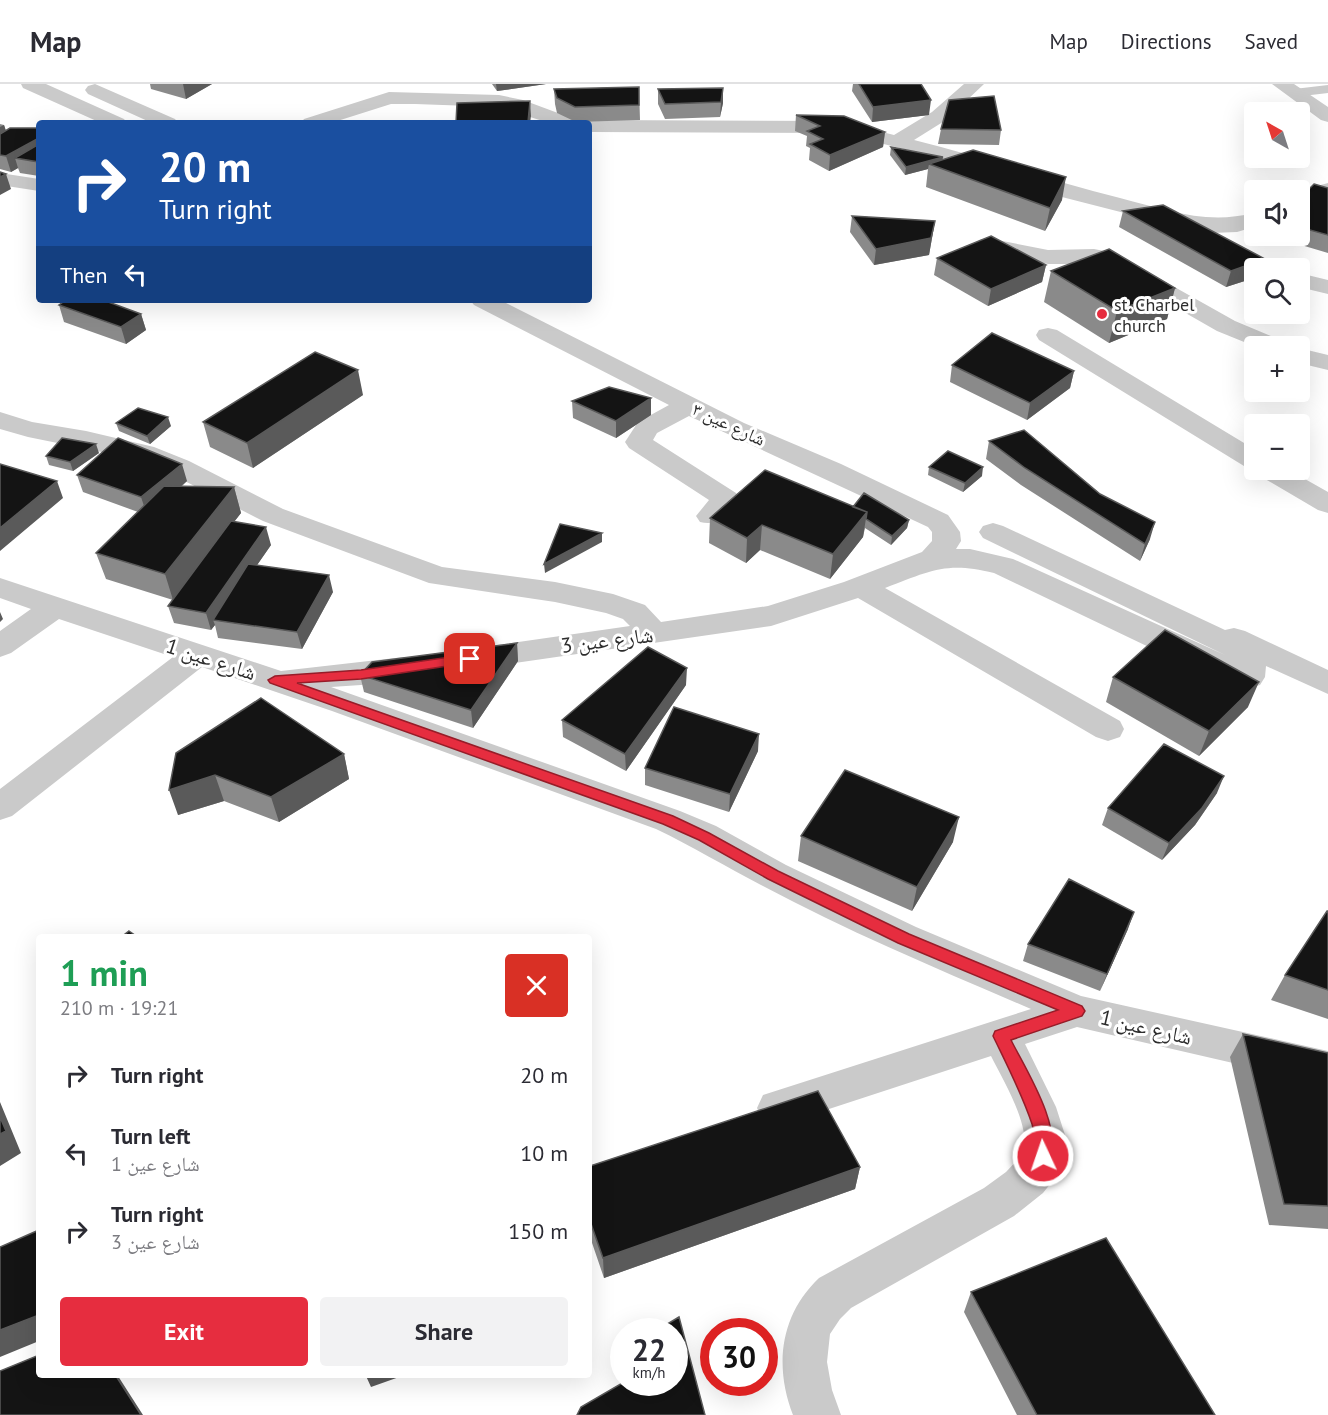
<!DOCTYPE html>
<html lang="en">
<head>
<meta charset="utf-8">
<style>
	body { margin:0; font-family:"PT Sans","Noto Naskh Arabic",sans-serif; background:#f2f2f3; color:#2b2b33; height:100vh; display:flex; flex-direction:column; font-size:22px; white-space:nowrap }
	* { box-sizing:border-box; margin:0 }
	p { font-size:20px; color:#7c7c81 }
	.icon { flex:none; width:33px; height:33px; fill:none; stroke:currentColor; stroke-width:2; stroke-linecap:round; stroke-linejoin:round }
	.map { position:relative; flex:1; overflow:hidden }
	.side { position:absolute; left:36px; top:850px; width:556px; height:444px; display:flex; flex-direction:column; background:#fff; border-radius:6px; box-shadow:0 6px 24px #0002 }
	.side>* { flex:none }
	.top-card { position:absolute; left:36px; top:36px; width:556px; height:183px; border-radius:6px; box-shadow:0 6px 24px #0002; background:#1a4fa0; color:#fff; overflow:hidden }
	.needle { width:39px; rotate:321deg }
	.controls { position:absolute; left:1244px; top:18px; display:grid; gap:12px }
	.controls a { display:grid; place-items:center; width:66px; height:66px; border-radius:6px; background:#fff; box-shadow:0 6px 24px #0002; font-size:30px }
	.speed { position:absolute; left:610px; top:1234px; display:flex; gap:12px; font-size:30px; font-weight:700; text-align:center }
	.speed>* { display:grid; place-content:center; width:78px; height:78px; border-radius:50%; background:#fff; box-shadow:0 6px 24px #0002; line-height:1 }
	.speed small { font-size:15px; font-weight:400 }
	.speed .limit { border:9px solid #d22; background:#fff; color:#111 }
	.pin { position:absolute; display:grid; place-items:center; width:51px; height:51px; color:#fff; margin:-26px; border-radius:12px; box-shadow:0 3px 9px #0006 }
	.me { position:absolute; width:66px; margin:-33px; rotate:357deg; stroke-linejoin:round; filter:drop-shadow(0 0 4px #0008) }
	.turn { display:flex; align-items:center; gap:21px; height:126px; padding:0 24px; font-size:27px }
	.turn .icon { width:78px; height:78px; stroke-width:2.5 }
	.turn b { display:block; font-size:42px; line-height:51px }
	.then { display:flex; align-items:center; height:57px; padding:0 24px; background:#0003; gap:12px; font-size:22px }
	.round { display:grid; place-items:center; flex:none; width:63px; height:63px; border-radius:6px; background:#f2f2f3 }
	.head { display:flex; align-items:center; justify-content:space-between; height:102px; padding:0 24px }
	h1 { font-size:36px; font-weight:600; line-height:45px; color:#1e9e55 }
	.cta { display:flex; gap:12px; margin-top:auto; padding:12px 24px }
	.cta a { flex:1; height:69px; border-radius:6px; background:#e62d3f; color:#fff; font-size:24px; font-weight:600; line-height:69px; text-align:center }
	.cta a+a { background:#f2f2f3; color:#2b2b33 }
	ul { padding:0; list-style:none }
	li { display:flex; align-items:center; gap:18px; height:78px; padding:0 24px }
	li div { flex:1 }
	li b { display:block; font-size:22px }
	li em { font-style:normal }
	header { display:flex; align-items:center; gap:36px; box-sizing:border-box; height:84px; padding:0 30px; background:#fff; border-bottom:2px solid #e1e1e2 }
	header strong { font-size:28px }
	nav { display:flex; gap:33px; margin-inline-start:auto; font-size:21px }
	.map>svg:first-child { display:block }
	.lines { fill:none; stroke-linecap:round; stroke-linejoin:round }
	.lane { fill:#cacaca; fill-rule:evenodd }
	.street { fill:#cacaca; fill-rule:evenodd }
	.wall { fill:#8a8a8a }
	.shaded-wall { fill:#5a5a5a }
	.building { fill:#141414; stroke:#5a5a5a; stroke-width:1.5 }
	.route { fill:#e62d3f; stroke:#961d29; stroke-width:1.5 }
	.poi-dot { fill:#e62d3f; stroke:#fff; stroke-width:2 }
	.labels { text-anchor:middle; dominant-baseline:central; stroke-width:6; stroke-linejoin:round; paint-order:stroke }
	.far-poi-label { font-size:18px; fill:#2d2d2d; stroke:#fff; text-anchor:start }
	.far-street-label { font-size:18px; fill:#2d2d2d; stroke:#fff }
	.street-label { font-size:21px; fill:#2d2d2d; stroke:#fff }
</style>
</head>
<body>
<header>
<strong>Map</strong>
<nav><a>Map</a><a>Directions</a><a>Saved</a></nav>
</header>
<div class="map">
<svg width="1328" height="1331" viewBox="0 0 1328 1331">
	<rect width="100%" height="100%" fill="#fff"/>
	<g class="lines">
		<!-- lane -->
		<path class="lane" d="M1328 1V9L1294 13 1288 9 1294 5Z"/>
		<!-- street -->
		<path class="street" d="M21 0H46L124 35 127 39H101L23 4Z
			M95 0 175 35 178 39H152L88 10 85 6 88 2Z
			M964 0H984L946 36 914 56C983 73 1051 97 1120 114 1167 126 1206 141 1254 129V143L1237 148 1211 149 1187 145 1058 112 912 67 839 49 590 48V39H582L590 36 839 37 894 51 932 28Z
			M1272 0H1294L1328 23V38L1321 36Z
			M389 8 499 11 523 16 574 35 577 39H549L499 23 415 20H391L331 39H301L304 35Z
			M0 89 39 95V107L0 101Z
			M1328 99V112L1299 120V107Z
			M987 154 1048 166 1094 165 1114 169 1235 237 1283 257 1286 262H1254L1217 247 1100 180H1048L979 166 976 161 979 156Z
			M1299 189 1328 196V210L1299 203Z
			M470 216H500L744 339 841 380 948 431 960 448 961 457 956 465H970L1013 475 1225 571 983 454 979 448 983 442 993 439 1003 442 1225 546 1234 544 1245 547 1328 586V610L1266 582 1265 593 1260 601 1249 604 1238 601 1176 576 994 489C946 477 930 487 885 504L1120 637 1124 645 1120 653 1108 657 1096 653 858 514 771 542 473 585 462 582 457 574 462 566 630 542 623 535 606 529 555 518 429 499 263 437 169 389 136 375 28 353 0 345V328L32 338 86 347 154 363 189 377 283 425 442 483 555 498 613 510 645 521 661 538 768 522 844 498 922 468 932 457V448L928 443 689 332 657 349 653 356 736 409 740 415C729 430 719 443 700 438L696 432 709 416 629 364 625 358 638 338 669 321 474 221Z
			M1048 244 1057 246 1254 365V384L1244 382 1039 256 1036 251 1039 246Z
			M1299 264 1328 271V286L1299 279Z
			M1256 386H1289L1328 408V429L1318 426 1260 392Z
			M0 494 281 587 404 573 415 576 420 584 415 592 361 601 331 603 680 727 716 742 786 781 916 843 1081 912 1328 967V1001L1077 943 1025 960 1056 1023 1065 1051V1072L1055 1094 1043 1109 1014 1132 851 1224 840 1235 830 1250 827 1278 832 1306 841 1331H793C774 1282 780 1231 819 1194L984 1104 1006 1088 1024 1069C1030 1040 1004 998 991 972L777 1042 763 1037 757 1024 763 1011 1031 925C940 886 849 848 761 801 726 783 692 762 656 745L332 627 202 583 12 732 0 736V705L173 573 59 535 11 569 0 573V547L31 525 0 514Z"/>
	</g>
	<!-- wall -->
	<path class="wall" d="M150 0H212L186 15 151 5Z
		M492 0H546L497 7Z
		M853 0H921L929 31 872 38 852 7Z
		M639 3 640 36 576 38 557 29 555 20 554 5Z
		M723 4V19L720 33 665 35 658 20V5Z
		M796 31 885 48 883 63 829 87 809 76 810 64 806 62 807 52 795 47Z
		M0 40 4 41 6 47 39 44V92L20 89 18 84 11 88 0 85Z
		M941 45 1001 46 999 61 938 60Z
		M891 63 942 76 1062 116 1045 147 926 103 928 85 905 91 890 71Z
		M1328 104V169L1271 152H1299V115Z
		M1123 127 1254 184V194L1226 203 1119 143Z
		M852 132 935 137 929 171 874 181 850 148Z
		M937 174 1046 181 1042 198 988 222 934 191Z
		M1051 187 1175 204 1167 235 1109 259 1044 218Z
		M59 221 141 230 146 246 126 260 64 238Z
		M952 281 1074 287 1070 304 1027 336 950 298Z
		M363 311 253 384 210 363 203 338Z
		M651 314V331L616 354 573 334 572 317Z
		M116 339 171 342 150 360 119 347Z
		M989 357 1100 410 1150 455 1140 477 1021 401 986 375Z
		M99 369 73 387 49 381 46 372Z
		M929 383 982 392 963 408 928 391Z
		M77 391 187 397 181 403H234L241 429 234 438 271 461 257 481 333 508 302 565 218 554 215 541 211 546 174 539 168 522 173 516 106 495 96 469 138 428 83 408Z
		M853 423 909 436 907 444 891 461 865 444 863 453 830 495 760 466 746 479 709 459 710 434Z
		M517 559 518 577 473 644 364 608 360 591Z
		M1113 593 1248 623 1199 672 1106 618Z
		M686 601 626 687 563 653 562 636Z
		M758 667 729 728 645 701V684Z
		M176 669 344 670 349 695 279 738 224 717 178 731Z
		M1217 709 1195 741 1162 776 1102 741 1108 724Z
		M801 752 953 758 912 827 798 777Z
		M1328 827V935L1271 916 1285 891Z
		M1128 845 1100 907 1023 877 1028 860Z
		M1243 950 1328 969V1145L1269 1141 1230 973Z
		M590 1082 860 1083 855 1105 604 1194 590 1153Z
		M971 1208 1215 1331H1017L964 1228Z"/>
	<!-- shaded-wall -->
	<path class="shaded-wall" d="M183 0H212L186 15Z
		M496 0H546L497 7Z
		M723 4V19L720 33 721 18Z
		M931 16 929 31 872 38 873 23Z
		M530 17 531 32 530 39H528Z
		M4 41 9 56 0 61V43Z
		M885 48 883 63 829 87 830 71Z
		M39 54V72L15 74 18 84 11 88 6 72Z
		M943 73 942 81 929 80 928 85 905 91 906 83Z
		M6 90 11 105 0 111V93Z
		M1066 93 1062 116 1045 147 1050 124Z
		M935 137 929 171 874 181 876 165Z
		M1265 175 1262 184H1254V194L1226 203 1231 187Z
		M1046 181 1042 198 988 222 991 205Z
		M1175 204 1167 235 1109 259 1117 227Z
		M141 230 146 246 126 260 121 243Z
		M358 286 363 311 253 384 247 359Z
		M1074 287 1070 304 1027 336 1030 319Z
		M651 314V331L616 354V337Z
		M168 333 171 342 150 360 147 352Z
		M96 360 99 369 73 387 70 378Z
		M182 380 187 397 147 431 141 413Z
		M983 383 982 392 963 408 965 399Z
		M57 397 63 414 0 467V444Z
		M234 403 241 429 173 516 165 490Z
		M867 428 863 453 830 495 833 470Z
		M909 436 907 444 891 461 892 452Z
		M1155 438 1150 455 1140 477 1145 460Z
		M762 441 760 466 746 479 747 454Z
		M266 443 271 461 218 537 213 536 215 541 211 546 206 529Z
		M602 449V458L545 489 544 480Z
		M329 491 333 508 302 565 297 548Z
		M0 528 3 535 0 538Z
		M517 559 518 577 473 644 471 626Z
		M687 584 686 601 626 687 625 670Z
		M1259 598 1248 623 1199 672 1209 647Z
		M759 650 758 667 729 728 730 710Z
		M344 670 349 695 279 738 271 713Z
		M215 691 224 717 178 731 169 706Z
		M1224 692 1217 709 1195 741 1162 776 1169 759Z
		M959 733 953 758 912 827 917 803Z
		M1134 828 1128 845 1100 907 1107 890Z
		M0 1018 21 1069 0 1082Z
		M860 1083 855 1105 604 1194 603 1174Z
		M39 1231V1257L0 1273V1246Z
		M116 1292H118L143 1331H141Z
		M366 1292H402L371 1303Z"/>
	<!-- building -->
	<path class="building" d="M859 0H921L931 16 873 23Z
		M639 3V21L575 23 557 14 554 5Z
		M723 4 721 18 665 20 658 5Z
		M994 12 1001 46 941 45 949 16Z
		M530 17 528 38 499 39H456L457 19Z
		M796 31 844 32 885 48 830 71 810 60 823 55 807 47 820 42Z
		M10 44H39V54L6 72 0 71V50Z
		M39 60V78L15 74Z
		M891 63 943 73 906 83Z
		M973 66 1066 93 1050 124 929 80Z
		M0 88 6 90 0 93Z
		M1314 100 1328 104V151L1299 143V115Z
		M1163 121 1265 175 1231 187 1123 127Z
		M852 132 935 137 931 154 876 165Z
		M991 152 1046 181 991 205 937 174Z
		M1109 165 1175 204 1117 227 1051 187Z
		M66 216H103L141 230 121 243 59 221Z
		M992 249 1074 287 1030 319 952 281Z
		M315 268 358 286 247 359 203 338Z
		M609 303 651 314 616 337 572 317Z
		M138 324 168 333 147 352 116 339Z
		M1024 346 1100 410 1155 438 1145 460 1025 384 989 357Z
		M62 354 96 360 70 378 46 372Z
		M118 354 182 380 141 413 77 391Z
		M948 367 983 383 965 399 929 383Z
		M0 380 57 397 0 444Z
		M765 386 867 428 833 470 762 441 747 454 710 434Z
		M164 402 234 403 165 490 96 469Z
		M864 409 909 436 892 452 866 435 867 428 853 423Z
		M231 437 266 443 206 529 168 522Z
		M560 440 602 449 544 480Z
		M248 480 329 491 297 548 213 536Z
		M1165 546 1259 598 1209 647 1113 593Z
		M517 559 471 626 360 591 372 578Z
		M648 563 687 584 625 670 562 636Z
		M261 614 344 670 271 713 215 691 169 706 176 669Z
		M674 623 759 650 730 710 645 684Z
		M1164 660 1224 692 1202 724 1169 759 1108 724Z
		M845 686 959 733 917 803 801 752Z
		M1069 795 1134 828 1107 890 1028 860Z
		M1327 827H1328V906L1285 891Z
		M129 847 139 854H120Z
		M1243 950 1328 969V1122L1284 1120Z
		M818 1007 860 1083 603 1174 590 1137V1082Z
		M0 1033 6 1047 0 1050Z
		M39 1146V1231L0 1246V1163Z
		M1106 1154 1215 1331H1037L971 1208Z
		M679 1233 705 1331H577L581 1323 624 1298V1299H675V1248H654Z
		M39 1271V1292H116L141 1331H0V1287Z"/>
	<!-- route -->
	<path class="route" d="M470 570 476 575 474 578 361 595 297 599 673 732 709 749 778 787 909 850 1082 922 1085 927 1082 932 1011 956C1026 986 1064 1045 1049 1077L1043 1080 1037 1077C1034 1070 1036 1052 1032 1040 1022 1010 1007 981 993 952L995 947 1058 926 898 859 768 795 699 756 663 740 270 599 268 596 275 592 361 586Z"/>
	<!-- markers -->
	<circle class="poi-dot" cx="1102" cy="230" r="6"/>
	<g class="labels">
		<!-- far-poi labels -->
		<g class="far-poi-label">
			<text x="1114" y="220">st. Charbel<tspan x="1114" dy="21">church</tspan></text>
		</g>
		<!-- far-street labels -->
		<g class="far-street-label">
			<text transform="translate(729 340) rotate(25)">شارع عين ٣</text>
		</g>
		<!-- street labels -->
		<g class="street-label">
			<text transform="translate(607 556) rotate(-7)">شارع عين 3</text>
			<text transform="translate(211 575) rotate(18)">شارع عين 1</text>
			<text transform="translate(1146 943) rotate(13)">شارع عين 1</text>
		</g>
	</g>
</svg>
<div class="controls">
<a><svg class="needle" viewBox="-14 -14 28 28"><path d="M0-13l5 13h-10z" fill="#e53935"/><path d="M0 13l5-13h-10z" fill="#7c7c81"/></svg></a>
<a><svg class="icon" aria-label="sound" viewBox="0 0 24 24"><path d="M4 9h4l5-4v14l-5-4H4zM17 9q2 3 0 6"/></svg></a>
<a><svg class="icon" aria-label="search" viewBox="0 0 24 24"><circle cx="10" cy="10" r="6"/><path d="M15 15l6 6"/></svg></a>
<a>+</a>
<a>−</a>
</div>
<div class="speed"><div>22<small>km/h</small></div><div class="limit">30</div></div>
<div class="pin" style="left:470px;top:575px;background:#d93025"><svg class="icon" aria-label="arrive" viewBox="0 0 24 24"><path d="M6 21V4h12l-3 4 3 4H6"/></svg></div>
<svg class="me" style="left:1043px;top:1072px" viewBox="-20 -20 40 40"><circle r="17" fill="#e62d3f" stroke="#fff" stroke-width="3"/><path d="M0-11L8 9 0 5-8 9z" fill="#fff"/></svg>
<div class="top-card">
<div class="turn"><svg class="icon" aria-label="right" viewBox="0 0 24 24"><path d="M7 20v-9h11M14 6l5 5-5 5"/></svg><div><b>20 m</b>Turn right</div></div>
<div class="then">Then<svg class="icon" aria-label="left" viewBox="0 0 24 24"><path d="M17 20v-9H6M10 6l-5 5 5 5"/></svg></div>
</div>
<section class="side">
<div class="head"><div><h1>1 min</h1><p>210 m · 19:21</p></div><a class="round" style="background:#d93025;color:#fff"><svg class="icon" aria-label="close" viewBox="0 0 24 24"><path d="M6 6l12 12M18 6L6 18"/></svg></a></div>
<ul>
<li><svg class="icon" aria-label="right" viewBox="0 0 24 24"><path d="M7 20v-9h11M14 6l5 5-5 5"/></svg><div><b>Turn right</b></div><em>20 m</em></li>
<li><svg class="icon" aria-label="left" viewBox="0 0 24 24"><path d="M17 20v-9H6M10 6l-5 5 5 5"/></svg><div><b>Turn left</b><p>شارع عين 1</p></div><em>10 m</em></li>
<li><svg class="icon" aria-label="right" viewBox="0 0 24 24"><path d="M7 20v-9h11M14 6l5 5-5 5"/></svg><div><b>Turn right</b><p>شارع عين 3</p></div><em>150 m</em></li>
</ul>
<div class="cta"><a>Exit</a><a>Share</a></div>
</section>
</div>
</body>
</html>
